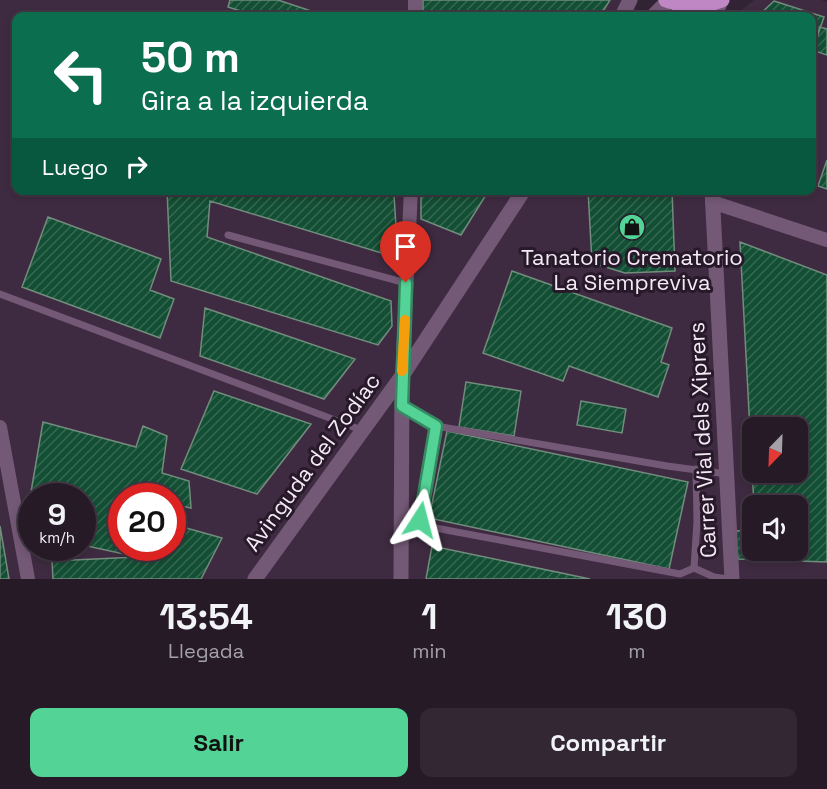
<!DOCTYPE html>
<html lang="es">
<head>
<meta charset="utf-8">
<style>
	body { margin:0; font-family:"Space Grotesk",sans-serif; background:#322733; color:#f1f3f6; height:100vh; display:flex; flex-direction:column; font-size:22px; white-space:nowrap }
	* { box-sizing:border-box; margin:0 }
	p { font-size:20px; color:#a4a1a7 }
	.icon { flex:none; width:33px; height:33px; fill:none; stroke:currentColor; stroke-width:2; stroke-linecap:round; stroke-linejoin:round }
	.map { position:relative; height:579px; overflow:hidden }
	.details { display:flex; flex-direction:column; background:#261a27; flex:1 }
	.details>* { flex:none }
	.guide { position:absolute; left:12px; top:12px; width:804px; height:183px; border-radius:12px; box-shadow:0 3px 9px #0003,0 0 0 2px #423844; background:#0b6e4f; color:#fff; overflow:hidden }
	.needle { width:39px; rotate:203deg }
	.controls { position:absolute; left:742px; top:417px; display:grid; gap:12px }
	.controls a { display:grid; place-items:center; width:66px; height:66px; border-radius:12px; background:#261a27; box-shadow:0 3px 9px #0003,0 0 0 2px #423844; font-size:30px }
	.speed { position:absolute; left:18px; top:483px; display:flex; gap:12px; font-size:30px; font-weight:700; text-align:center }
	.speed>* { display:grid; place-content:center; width:78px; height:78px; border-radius:50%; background:#261a27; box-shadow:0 3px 9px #0003,0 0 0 2px #423844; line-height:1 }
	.speed small { font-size:15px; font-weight:400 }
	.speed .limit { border:9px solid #d22; background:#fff; color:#111 }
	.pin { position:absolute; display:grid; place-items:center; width:51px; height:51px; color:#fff; margin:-62px -26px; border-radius:50% 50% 50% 0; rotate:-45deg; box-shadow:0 0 6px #0007 }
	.pin .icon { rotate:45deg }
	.me { position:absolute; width:66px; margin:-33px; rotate:9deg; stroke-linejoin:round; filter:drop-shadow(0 0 4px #0008) }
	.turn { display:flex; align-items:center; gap:21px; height:126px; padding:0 30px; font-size:27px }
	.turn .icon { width:78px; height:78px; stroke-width:2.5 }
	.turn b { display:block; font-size:42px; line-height:51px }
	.then { display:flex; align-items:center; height:57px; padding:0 30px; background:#0003; gap:12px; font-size:22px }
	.eta { display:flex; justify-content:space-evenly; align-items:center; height:102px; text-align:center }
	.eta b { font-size:36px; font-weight:700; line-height:42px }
	.cta { display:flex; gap:12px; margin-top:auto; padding:12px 30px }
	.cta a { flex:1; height:69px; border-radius:12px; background:#53d396; color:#111; font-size:24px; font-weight:700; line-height:69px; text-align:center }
	.cta a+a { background:#322733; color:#f1f3f6 }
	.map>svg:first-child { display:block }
	.built { fill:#3f2b41; fill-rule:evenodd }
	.building { fill:url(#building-hatch); stroke:#728c7d; stroke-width:1.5; fill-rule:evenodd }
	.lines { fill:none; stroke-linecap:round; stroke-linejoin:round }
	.service { stroke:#745977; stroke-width:7 }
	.minor { stroke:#745977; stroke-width:14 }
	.tertiary { stroke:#745977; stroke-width:15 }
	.primary { stroke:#bf87c4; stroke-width:15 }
	.route-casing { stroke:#368962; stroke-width:15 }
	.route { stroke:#53d396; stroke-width:10 }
	.slow { stroke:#f59e0b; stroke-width:10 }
	.labels { text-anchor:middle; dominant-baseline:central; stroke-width:6; stroke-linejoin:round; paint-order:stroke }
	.poi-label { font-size:22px; fill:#f4eaf5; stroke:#28192a }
	.street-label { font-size:22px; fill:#f4eaf5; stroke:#28192a }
</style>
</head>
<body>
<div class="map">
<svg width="827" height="579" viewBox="0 0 827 579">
	<defs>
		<pattern id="building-hatch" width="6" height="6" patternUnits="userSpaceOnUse" patternTransform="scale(1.5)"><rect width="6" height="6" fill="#134f34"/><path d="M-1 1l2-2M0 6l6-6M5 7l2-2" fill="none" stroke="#366852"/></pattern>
	</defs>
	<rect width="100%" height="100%" fill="#322334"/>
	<!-- built -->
	<path class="built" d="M0 0H620L648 16H16V190H812V16H734L754 0H821L827 2V579H0ZM753 428H798V472H753ZM32 496H82V548H32ZM122 496H172V548H122ZM753 506H798V550H753Z"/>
	<!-- building -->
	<path class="building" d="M230 0H278L326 16H249L250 14 228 7Z
		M423 0H610L600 16H423Z
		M774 1 824 17 812 52V16H758Z
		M820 27 827 29V55L812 50Z
		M827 160V189L818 186Z
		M167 190H380L394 195 398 258 210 201 207 237 391 301 392 326 378 345 171 281Z
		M421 190H489L461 235 421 219Z
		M588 190H672L675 271 625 273 592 263Z
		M48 217 161 259 150 290 174 299 160 338 22 287Z
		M740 242 827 275V562L738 559 735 531 753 530V550H798V506H754ZM753 428H798V472H753Z
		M512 271 672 328 661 362 669 365 658 397 569 366 563 381 483 353Z
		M205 308 355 359 324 399 200 356Z
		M466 382 521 391 514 436 459 427Z
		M214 391 311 424 257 494 181 469Z
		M581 401 626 409 622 433 577 425Z
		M43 422 136 447 143 426 167 436 162 473 189 481 191 508 172 504V496H140L131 495V496H122V548H172V524L222 538 201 579H53L52 561 138 557 82 545V496H56L31 492Z
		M447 431 688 482 669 569 429 518Z
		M0 526 9 579H0Z
		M432 546 590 579H426Z"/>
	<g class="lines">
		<!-- service -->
		<path class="service" d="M228 235 406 283
			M0 294 364 431
			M402 406 436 426
			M696 469 697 521 694 568 680 574 430 527 420 520 436 426 667 466 727 474
			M694 568 714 577 728 579"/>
		<!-- minor -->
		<path class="minor" d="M415 16V0
			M712 202 827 240
			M402 376 411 190
			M0 427 28 579"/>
		<!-- tertiary -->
		<path class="tertiary" d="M622 16 630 0
			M653 16 668 1
			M714 16 721 1
			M712 190 732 579
			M255 579 402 376 524 190
			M401 579 402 376"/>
		<!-- primary -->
		<path class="primary" d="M666 0C685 7 704 7 722 0"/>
	</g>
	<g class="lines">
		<defs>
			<path id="route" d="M406 283 402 406 436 426 420 520"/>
		</defs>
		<!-- route casing -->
		<use href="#route" class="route-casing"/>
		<!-- route -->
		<use href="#route" class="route"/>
		<!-- slow -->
		<path class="slow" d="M402 371 405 320"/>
	</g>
	<!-- icons -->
	<defs>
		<symbol id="shop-disc" viewBox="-11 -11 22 22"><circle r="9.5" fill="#53d396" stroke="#28192a"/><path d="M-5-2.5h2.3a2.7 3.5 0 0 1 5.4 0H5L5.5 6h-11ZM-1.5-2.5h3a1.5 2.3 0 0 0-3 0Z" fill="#111"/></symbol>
	</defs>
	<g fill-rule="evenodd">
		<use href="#shop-disc" x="617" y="212" width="30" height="30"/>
	</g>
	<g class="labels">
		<!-- poi labels -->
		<g class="poi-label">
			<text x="632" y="257">Tanatorio Crematorio<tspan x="632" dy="25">La Siempreviva</tspan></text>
		</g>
		<!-- street labels -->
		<g class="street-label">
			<text transform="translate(702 440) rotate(-93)">Carrer Vial dels Xiprers</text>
			<text transform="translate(312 462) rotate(-54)">Avinguda del Zodíac</text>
		</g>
	</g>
</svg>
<div class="controls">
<a><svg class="needle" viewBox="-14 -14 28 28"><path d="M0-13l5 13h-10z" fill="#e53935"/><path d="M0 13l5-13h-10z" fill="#a4a1a7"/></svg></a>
<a><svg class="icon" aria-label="sound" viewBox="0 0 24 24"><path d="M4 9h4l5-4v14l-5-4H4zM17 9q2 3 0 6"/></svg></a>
</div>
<div class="speed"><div>9<small>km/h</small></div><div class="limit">20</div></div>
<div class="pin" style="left:406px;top:283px;background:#d93025"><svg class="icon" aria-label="arrive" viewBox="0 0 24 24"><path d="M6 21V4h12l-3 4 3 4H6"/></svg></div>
<svg class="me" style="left:420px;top:520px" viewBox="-20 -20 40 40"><path d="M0-17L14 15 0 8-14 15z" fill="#53d396" stroke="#fff" stroke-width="4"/></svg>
<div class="guide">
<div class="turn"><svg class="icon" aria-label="left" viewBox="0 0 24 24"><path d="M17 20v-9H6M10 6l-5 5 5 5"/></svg><div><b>50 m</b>Gira a la izquierda</div></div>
<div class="then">Luego<svg class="icon" aria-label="right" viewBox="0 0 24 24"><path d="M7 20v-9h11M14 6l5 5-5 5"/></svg></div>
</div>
</div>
<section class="details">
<div class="eta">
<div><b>13:54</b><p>Llegada</p></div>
<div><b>1</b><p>min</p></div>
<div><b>130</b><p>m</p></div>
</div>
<div class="cta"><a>Salir</a><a>Compartir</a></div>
</section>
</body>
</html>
